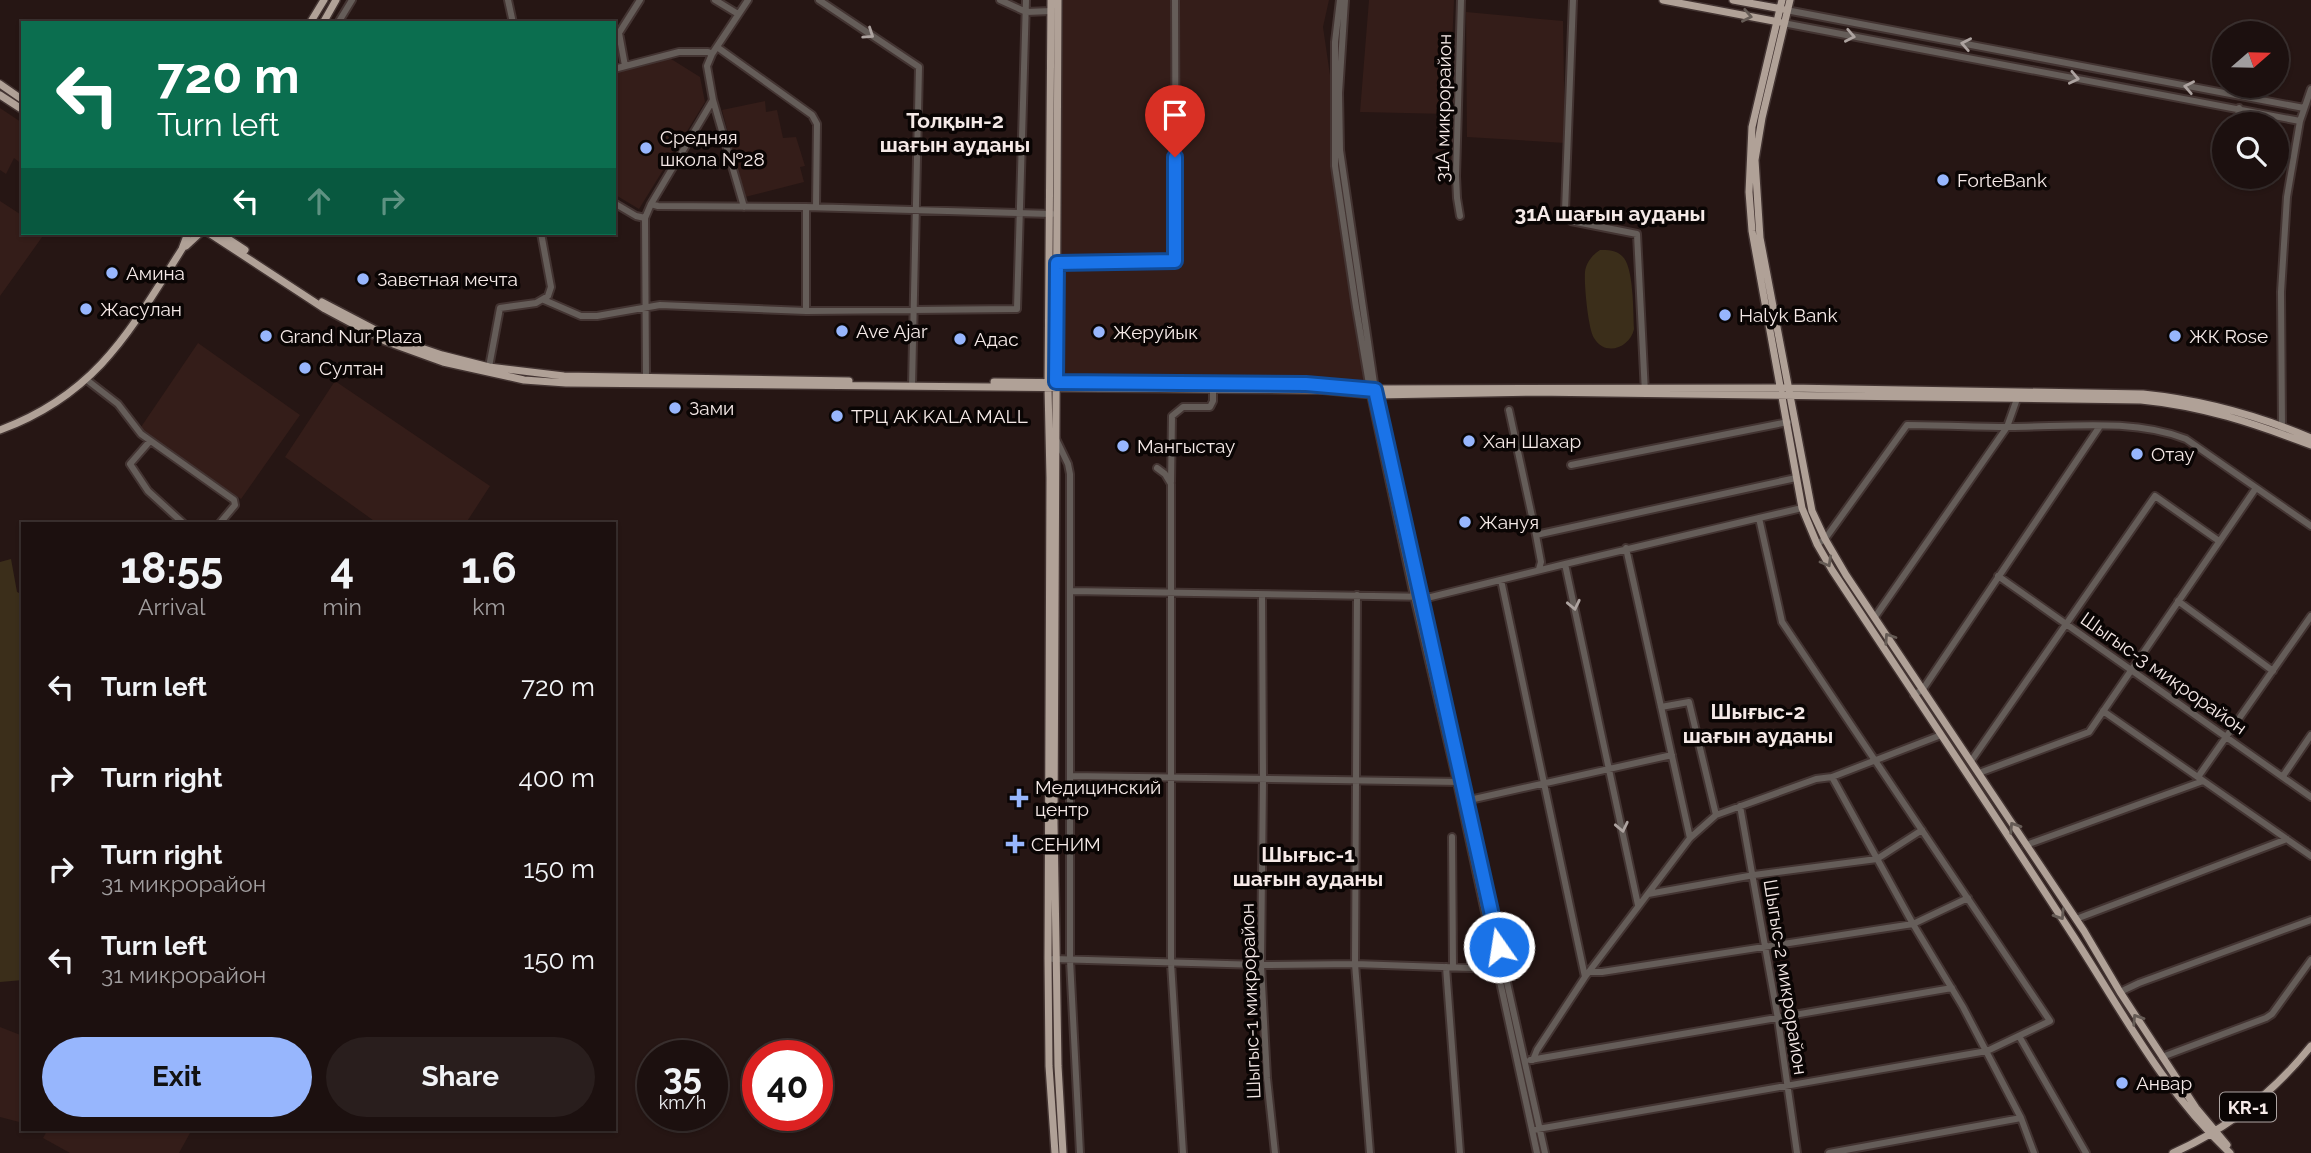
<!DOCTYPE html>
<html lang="en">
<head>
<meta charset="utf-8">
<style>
	body { margin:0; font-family:Raleway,sans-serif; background:#291e1d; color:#f1f3f6; height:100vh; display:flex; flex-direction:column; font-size:26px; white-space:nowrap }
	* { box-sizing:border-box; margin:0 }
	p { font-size:23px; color:#a09d9e }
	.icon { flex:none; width:38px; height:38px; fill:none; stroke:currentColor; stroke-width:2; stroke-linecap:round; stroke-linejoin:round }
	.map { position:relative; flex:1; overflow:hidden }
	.drawer { position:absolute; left:21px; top:522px; width:595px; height:609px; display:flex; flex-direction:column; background:#1c100f; border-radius:0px; box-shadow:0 2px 5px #0004,0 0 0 2px #3a302f }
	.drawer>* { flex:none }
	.top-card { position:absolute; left:21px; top:21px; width:595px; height:214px; border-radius:0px; box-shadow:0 2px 5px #0004,0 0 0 2px #3a302f; background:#0b6e4f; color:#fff; overflow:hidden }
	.needle { width:46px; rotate:70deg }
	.tools { position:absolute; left:2212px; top:21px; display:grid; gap:14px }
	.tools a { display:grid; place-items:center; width:77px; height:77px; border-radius:50%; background:#1c100f; box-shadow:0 2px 5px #0004,0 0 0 2px #3a302f; font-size:35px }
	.speed { position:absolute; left:637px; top:1040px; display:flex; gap:14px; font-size:35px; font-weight:700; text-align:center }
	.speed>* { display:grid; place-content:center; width:91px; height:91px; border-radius:50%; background:#1c100f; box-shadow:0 2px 5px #0004,0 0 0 2px #3a302f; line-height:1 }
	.speed small { font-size:18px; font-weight:400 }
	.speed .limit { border:10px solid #d22; background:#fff; color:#111 }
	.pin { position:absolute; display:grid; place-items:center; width:60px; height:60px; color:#fff; margin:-72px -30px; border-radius:50% 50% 50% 0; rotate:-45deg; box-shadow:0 0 7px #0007 }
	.pin .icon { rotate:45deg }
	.me { position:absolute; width:77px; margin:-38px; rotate:347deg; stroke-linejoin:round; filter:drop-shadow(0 0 5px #0008) }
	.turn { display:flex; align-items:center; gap:24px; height:147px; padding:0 21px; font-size:32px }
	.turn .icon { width:91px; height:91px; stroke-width:2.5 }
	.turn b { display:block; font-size:49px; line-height:60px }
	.lanes { display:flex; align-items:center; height:66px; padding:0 21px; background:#0003; justify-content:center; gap:35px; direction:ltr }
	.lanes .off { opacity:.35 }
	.eta { display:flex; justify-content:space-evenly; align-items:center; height:119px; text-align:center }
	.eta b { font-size:42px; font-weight:700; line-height:49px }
	.cta { display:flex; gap:14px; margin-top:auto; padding:14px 21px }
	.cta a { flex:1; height:80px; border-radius:42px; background:#97b6fd; color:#111; font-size:28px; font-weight:700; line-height:80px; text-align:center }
	.cta a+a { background:#291e1d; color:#f1f3f6 }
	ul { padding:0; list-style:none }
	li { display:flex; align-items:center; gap:21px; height:91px; padding:0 21px }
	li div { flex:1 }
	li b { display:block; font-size:26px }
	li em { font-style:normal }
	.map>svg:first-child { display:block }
	.built { fill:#341d19 }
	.green { fill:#3b2e1a }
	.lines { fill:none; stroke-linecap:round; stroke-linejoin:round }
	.minor-casing { stroke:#433432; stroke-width:10 }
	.major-casing { stroke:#433432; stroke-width:10 }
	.minor { stroke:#655d59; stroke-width:6 }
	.major { stroke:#b0a197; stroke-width:7 }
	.oneway { stroke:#655b55 }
	.oneway2 { stroke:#ada3a0 }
	.route-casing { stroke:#114b97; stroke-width:18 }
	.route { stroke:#1a73e8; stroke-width:12 }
	.poi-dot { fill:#97b6fd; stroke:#0a0504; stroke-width:2.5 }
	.labels { text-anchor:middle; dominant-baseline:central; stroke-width:7; stroke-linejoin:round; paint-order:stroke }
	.shield { fill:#0a0504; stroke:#aea5a3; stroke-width:2 }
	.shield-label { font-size:18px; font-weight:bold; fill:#f5e9e7 }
	.street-label { font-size:19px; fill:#f5e9e7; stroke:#0a0504 }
	.poi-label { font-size:19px; fill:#f5e9e7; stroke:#0a0504; text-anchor:start }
	.neighbourhood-label { font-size:21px; font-weight:bold; fill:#f5e9e7; stroke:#0a0504 }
</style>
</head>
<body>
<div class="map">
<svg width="2311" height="1153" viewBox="0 0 2311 1153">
	<rect width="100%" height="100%" fill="#261614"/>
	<!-- built -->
	<path class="built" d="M1061 0H1329L1323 27 1375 385 1314 380 1056 375Z
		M1369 0H1454L1449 114 1360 112Z
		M1466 12 1563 21 1565 143 1467 137Z
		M668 57 700 77 705 102 639 209 614 194V71Z
		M765 101 766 112 777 110 783 138 796 137 805 166 800 167 804 182 745 197 722 110Z
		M0 108 21 122 23 121V157L19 162 14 158 6 174 0 170Z
		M0 201 23 216V233H45L0 296Z
		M198 343 300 415 241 499 139 430Z
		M335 381 490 486 466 523H377L285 457Z
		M0 1027 23 1036V1123L0 1117Z
		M48 1129H184L190 1133 179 1153H70L43 1138Z"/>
	<!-- green -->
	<path class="green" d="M1600 250C1608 250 1616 250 1622 256 1634 266 1633 312 1634 329 1630 348 1605 357 1594 338 1588 328 1584 284 1585 272 1586 263 1592 255 1600 250Z
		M11 559 17 592 23 595V980L0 982V562Z"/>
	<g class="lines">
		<defs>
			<path id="minor" d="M508 0 513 23
				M715 0 738 14
				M819 0 919 67 912 386
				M1000 0 1026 12 1051 11
				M1340 0 1335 42V166L1356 307 1370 390 1414 596 1457 782 1537 1153
				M1345 0 1339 93 1340 150 1375 390 1545 1153
				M1573 0 1565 211 1571 221 1637 234 1645 393
				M1786 10 2304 108
				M338 23 352 0
				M1783 23 2300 121
				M717 47 812 115 817 124 816 207
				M625 66 619 33 640 0
				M614 69 679 52H708L712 54
				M713 100 744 207
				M2237 124 2239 108
				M614 203 636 216 645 218
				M651 204 658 206 806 207 1052 214
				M806 207V311
				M1460 216 1457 198 1456 176 1461 0
				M1057 263 1176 261 1175 0
				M544 300 581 316H597L660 305 806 311 1017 309 1026 0
				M489 367 500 308 536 303 548 296 551 287 541 233
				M646 376 645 218 651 204 713 100 707 66 712 54 748 0
				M87 380 118 404 141 434 234 500 235 505 220 523
				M1509 410 1536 535 1541 562 1539 569
				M2282 430 2281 292 2287 197 2300 121 2311 89
				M1055 437 1068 464 1070 474V960L1080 1153
				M150 441 130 464 148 491 183 523
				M1571 465 1788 422
				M1157 468 1165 474 1171 484V963L1183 1153
				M1171 482 1172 416 1183 407H1210L1213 401V389
				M1759 518 1802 508
				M1536 535 1796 478
				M1817 544 1825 539 1907 425C1941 425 1975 427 2009 427 2067 427 2132 418 2186 439L2311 526
				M1626 548 1690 838
				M1998 576 2311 797
				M1501 580 1585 977
				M1071 591 1431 597 1565 564 1638 905
				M1262 595 1263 779 1261 965 1267 1078 1275 1153
				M1357 595 1355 964 1370 1153
				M2178 601 2273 671
				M1875 617 2007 427 2018 396
				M1914 695 1923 689 2100 426
				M1661 707 1689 702 1716 815
				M2103 711 2311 856
				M1971 761 2155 496 2219 541
				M1979 773 2089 732 2256 488
				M1071 776 1461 782
				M2283 776 2311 735
				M1832 777 1913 924 1963 1007 2021 1118 2034 1153
				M2198 777 2311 616
				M1465 801 1672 755
				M1740 806 1778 1019 1797 1153
				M1452 837 1453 967
				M2026 845 2203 781
				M1648 894 1754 875 1877 859 1922 830
				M2076 919 2287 839
				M1053 959 1261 965 1355 964 1500 969
				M1446 967 1460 1153
				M1590 972H1602L1913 924 1968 898
				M2120 992 2139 983 2311 920
				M2019 1036 2086 1153
				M2162 1057 2266 1018 2272 1014 2311 960
				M1530 1060 1952 988
				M1533 1060 1537 1050 1585 977 1690 838 1716 815 1816 779 1832 777 1941 735
				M1532 1130 1987 1051 2050 1021 1782 622 1759 518 1565 564
				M1829 1153 2021 1118"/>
			<path id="major" d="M1051 0 1048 387 1050 478 1048 959 1049 1066 1055 1153
				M1058 0 1054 823 1058 1066 1063 1153
				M1663 0 1779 22
				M1733 0 1782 9
				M1782 0 1752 127 1749 192 1752 231 1802 508 1817 544 1832 570C1912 691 1993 812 2072 934 2121 1009 2163 1091 2230 1153
				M1790 0 1762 118 1755 160 1760 238 1812 511 1825 539 1846 575 2084 931 2120 992 2196 1108 2227 1145
				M310 23 324 0
				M323 23 336 0
				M0 84 23 100
				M0 95 23 110
				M209 233 325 309 385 341 443 362 524 380 566 383 1323 390 1376 395 1533 392 2141 400C2203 406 2253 423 2311 445
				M219 233 245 250
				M186 246 200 233
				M322 302 389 337 442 355 489 367 564 376 849 381
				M994 382 1325 386
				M1364 389 1789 388 2143 394C2202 400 2257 415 2311 438
				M0 430C97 394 130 331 182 249L188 233
				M2173 1153C2227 1129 2274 1092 2311 1046"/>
		</defs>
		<!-- minor casing -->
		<use href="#minor" class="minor-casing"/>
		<!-- major casing -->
		<use href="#major" class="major-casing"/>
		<!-- minor -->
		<use href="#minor" class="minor"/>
		<!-- major -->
		<use href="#major" class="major"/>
	</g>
	<!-- one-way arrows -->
	<defs><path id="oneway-chevron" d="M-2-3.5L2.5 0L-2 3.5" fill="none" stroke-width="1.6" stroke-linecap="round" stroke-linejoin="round" transform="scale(1.75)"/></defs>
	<g class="oneway">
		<use href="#oneway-chevron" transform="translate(1747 16) rotate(11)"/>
		<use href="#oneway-chevron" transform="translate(1827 562) rotate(60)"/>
		<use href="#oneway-chevron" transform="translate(1889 638) rotate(-124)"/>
		<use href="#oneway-chevron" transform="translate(2014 827) rotate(-123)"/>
		<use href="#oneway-chevron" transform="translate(2060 915) rotate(57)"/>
		<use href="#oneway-chevron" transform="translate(2137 1019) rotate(-123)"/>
	</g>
	<g class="oneway2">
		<use href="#oneway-chevron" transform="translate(869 34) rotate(34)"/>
		<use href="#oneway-chevron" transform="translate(1850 36) rotate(11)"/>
		<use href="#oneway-chevron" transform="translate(1966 44) rotate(-169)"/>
		<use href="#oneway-chevron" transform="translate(2074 78) rotate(12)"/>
		<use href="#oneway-chevron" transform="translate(2189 87) rotate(-169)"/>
		<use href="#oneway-chevron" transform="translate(1574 605) rotate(78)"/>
		<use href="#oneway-chevron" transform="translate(1622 827) rotate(78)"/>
	</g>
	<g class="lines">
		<defs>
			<path id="route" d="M1175 157V261L1057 263 1056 382 1306 384 1375 390 1499 947"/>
		</defs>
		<!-- route casing -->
		<use href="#route" class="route-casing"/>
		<!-- route -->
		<use href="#route" class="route"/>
	</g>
	<!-- markers -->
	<g class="poi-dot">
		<circle cx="646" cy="148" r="7"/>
		<circle cx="1943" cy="180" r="7"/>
		<circle cx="112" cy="273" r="7"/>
		<circle cx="363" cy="279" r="7"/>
		<circle cx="86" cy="309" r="7"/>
		<circle cx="1725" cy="315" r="7"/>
		<circle cx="842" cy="331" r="7"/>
		<circle cx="1099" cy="332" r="7"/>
		<circle cx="266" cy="336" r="7"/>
		<circle cx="2175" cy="336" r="7"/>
		<circle cx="960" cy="339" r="7"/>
		<circle cx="305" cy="368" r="7"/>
		<circle cx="675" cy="408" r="7"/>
		<circle cx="837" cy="416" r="7"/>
		<circle cx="1469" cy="441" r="7"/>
		<circle cx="1123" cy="446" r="7"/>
		<circle cx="2137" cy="454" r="7"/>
		<circle cx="1465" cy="522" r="7"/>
		<path d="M1015.5 787.5h7v7h7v7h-7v7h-7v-7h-7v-7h7z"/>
		<path d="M1011.5 833.5h7v7h7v7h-7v7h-7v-7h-7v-7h7z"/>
		<circle cx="2122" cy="1083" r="7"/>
	</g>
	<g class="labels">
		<!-- shield labels -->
		<rect class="shield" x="2220" y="1092.5" width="56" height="29" rx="5"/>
		<g class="shield-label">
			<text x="2248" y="1107">KR-1</text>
		</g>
		<!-- street labels -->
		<g class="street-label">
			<text transform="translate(1443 108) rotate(-89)">31А микрорайон</text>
			<text transform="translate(2164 673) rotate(35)">Шыгыс-3 микрорайон</text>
			<text transform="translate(1786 977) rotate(81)">Шыгыс-2 микрорайон</text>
			<text transform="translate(1250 1001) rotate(-92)">Шыгыс-1 микрорайон</text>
		</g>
		<!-- poi labels -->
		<g class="poi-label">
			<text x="660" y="137">Средняя<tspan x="660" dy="22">школа №28</tspan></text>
			<text x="1957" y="180">ForteBank</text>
			<text x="126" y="273">Амина</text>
			<text x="377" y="279">Заветная мечта</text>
			<text x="100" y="309">Жасулан</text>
			<text x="1739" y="315">Halyk Bank</text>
			<text x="856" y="331">Ave Ajar</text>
			<text x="1113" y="332">Жеруйык</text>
			<text x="280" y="336">Grand Nur Plaza</text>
			<text x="2189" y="336">ЖК Rose</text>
			<text x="974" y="339">Адас</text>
			<text x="319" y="368">Султан</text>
			<text x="689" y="408">Зами</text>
			<text x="851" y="416">ТРЦ AK KALA MALL</text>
			<text x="1483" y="441">Хан Шахар</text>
			<text x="1137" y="446">Мангыстау</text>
			<text x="2151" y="454">Отау</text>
			<text x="1479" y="522">Жануя</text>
			<text x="1035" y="787">Медицинский<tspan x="1035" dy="22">центр</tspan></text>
			<text x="1031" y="844">СЕНИМ</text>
			<text x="2136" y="1083">Анвар</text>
		</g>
		<!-- neighbourhood labels -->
		<g class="neighbourhood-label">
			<text x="955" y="120">Толқын-2<tspan x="955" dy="24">шағын ауданы</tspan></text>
			<text x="1610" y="213">31А шағын ауданы</text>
			<text x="1758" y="711">Шығыс-2<tspan x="1758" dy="24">шағын ауданы</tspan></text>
			<text x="1308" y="854">Шығыс-1<tspan x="1308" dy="24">шағын ауданы</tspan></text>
		</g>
	</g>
</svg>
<div class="tools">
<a><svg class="needle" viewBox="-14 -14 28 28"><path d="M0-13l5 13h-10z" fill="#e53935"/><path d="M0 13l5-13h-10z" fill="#a09d9e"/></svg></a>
<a><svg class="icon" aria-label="search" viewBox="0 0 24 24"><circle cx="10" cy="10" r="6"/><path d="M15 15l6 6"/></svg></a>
</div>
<div class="speed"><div>35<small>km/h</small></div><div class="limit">40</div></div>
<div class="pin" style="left:1175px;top:157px;background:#d93025"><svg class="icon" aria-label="arrive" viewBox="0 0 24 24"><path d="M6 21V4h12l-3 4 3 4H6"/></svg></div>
<svg class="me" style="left:1499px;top:947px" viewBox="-20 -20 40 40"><circle r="17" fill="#1a73e8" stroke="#fff" stroke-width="3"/><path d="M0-11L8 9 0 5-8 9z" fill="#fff"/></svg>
<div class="top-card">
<div class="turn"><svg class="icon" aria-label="left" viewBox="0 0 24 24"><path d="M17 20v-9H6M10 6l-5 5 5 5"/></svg><div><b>720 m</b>Turn left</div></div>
<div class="lanes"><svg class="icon" aria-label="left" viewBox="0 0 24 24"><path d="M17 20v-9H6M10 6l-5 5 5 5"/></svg><svg class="icon off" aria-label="ahead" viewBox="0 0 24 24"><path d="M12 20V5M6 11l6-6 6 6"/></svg><svg class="icon off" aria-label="right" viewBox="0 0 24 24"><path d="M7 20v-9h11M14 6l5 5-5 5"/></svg></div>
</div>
<section class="drawer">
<div class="eta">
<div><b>18:55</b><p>Arrival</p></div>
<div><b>4</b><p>min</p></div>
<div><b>1.6</b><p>km</p></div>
</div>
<ul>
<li><svg class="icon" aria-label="left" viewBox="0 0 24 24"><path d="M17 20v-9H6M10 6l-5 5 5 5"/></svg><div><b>Turn left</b></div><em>720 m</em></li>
<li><svg class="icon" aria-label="right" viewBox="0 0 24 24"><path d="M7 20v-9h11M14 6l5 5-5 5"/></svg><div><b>Turn right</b></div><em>400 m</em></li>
<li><svg class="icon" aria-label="right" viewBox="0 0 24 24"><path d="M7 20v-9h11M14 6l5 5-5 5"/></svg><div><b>Turn right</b><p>31 микрорайон</p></div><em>150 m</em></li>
<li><svg class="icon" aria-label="left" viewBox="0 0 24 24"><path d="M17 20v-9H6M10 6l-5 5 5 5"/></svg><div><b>Turn left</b><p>31 микрорайон</p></div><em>150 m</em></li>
</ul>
<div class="cta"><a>Exit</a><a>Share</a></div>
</section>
</div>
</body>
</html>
